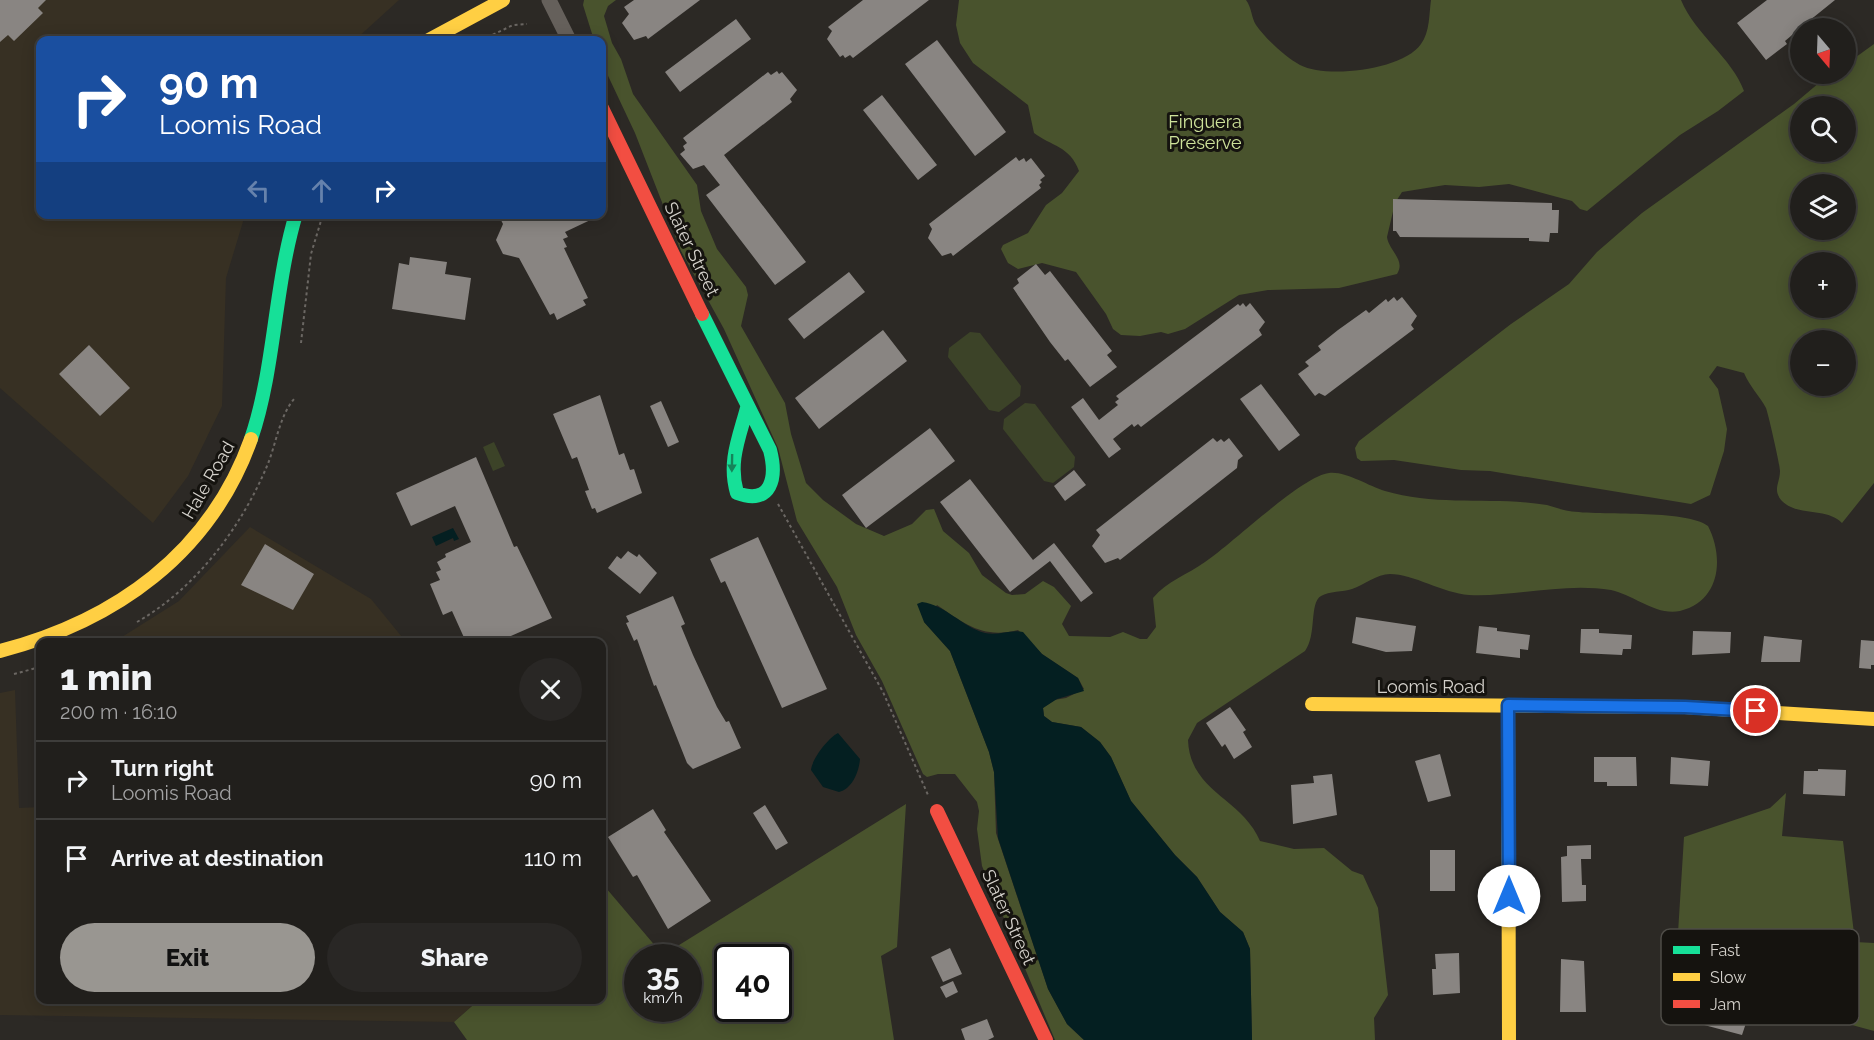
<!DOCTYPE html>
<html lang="en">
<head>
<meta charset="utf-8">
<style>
	body { margin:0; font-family:Raleway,sans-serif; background:#292725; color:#f1f3f6; height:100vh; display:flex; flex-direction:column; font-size:22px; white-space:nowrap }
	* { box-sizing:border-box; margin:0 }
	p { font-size:20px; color:#a2a2a3 }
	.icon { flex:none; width:33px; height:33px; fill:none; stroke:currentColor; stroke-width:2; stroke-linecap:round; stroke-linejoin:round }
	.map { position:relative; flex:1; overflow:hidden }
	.sheet { position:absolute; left:36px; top:638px; width:570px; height:366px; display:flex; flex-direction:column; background:#211f1c; border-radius:12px; box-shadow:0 3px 15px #0003,0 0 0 2px #3e3d3b }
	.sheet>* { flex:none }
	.hud { position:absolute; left:36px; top:36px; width:570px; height:183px; border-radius:12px; box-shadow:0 3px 15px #0003,0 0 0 2px #3e3d3b; background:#1a4fa0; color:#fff; overflow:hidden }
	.needle { width:39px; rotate:161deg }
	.buttons { position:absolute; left:1790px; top:18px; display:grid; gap:12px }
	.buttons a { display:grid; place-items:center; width:66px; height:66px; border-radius:50%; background:#211f1c; box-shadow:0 3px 15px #0003,0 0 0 2px #3e3d3b; font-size:30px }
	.speed { position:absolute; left:624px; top:944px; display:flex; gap:12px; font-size:30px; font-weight:700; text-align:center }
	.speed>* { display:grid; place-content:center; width:78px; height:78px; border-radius:50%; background:#211f1c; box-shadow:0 3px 15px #0003,0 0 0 2px #3e3d3b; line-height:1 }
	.speed small { font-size:15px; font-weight:400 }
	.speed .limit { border:3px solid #111; border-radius:9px; background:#fff; color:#111 }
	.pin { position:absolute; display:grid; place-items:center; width:51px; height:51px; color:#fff; margin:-26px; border:3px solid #fff; border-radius:50%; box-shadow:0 2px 6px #0007 }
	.me { position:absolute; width:66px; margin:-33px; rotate:0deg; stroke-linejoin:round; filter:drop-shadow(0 0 4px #0008) }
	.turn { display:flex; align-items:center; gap:21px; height:126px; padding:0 24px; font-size:27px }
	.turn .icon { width:78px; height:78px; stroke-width:2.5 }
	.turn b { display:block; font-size:42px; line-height:51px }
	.lanes { display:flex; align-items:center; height:57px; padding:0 24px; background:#0003; justify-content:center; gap:30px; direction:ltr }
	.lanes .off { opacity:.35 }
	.round { display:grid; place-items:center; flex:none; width:63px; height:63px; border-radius:32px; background:#292725 }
	.head { display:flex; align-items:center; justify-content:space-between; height:102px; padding:0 24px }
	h1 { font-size:36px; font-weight:800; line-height:45px }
	.action { display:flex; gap:12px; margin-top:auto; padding:12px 24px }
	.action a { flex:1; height:69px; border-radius:36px; background:#999691; color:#111; font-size:24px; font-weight:800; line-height:69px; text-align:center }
	.action a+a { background:#292725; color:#f1f3f6 }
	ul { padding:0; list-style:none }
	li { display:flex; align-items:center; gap:18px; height:78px; padding:0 24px; border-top:2px solid #3e3d3b }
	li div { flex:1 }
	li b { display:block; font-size:22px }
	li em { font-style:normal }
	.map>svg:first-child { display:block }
	.built { fill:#373023 }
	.green { fill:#3c4328 }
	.forest { fill:#49532d; fill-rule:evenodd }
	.water { fill:#041f21 }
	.building { fill:#898582 }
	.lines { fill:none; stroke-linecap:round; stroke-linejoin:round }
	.path { stroke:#6b6763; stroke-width:2; stroke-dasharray:3 3; stroke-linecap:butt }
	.street { stroke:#65605b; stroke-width:15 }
	.fast { stroke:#16e098; stroke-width:14 }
	.slow { stroke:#ffcf43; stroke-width:14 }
	.jam { stroke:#f24e42; stroke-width:14 }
	.oneway { fill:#16845a }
	.route-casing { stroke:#114b97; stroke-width:15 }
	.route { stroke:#1a73e8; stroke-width:10 }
	.labels { text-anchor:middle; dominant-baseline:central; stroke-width:6; stroke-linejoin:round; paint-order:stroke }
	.park-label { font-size:18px; fill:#cee29a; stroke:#15130f }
	.street-label { font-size:18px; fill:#d4d1cb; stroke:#15130f }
	.key { fill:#15130f; stroke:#4e4c47; stroke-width:1.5 }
	.key-label { font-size:16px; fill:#d4d1cb }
</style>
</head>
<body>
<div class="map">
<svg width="1874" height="1040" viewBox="0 0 1874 1040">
	<rect width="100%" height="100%" fill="#2c2925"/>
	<!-- built -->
	<path class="built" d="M0 0H399L355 40H40V214L245 215 226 278 222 406 188 476 153 523 0 388Z
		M250 527 371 599 406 642H114L179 601Z
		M15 690 19 808 40 807V999H480L454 1022 0 1015V693Z"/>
	<!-- green -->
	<path class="green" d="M970 332 980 333 1021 386 1020 396 999 412 989 410 948 357 949 348Z
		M1025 403 1035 404 1075 457 1074 467 1053 483 1044 481 1003 429 1004 419Z
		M494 442 505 466 493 471 483 447Z"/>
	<!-- forest -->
	<path class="forest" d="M584 0H616L608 6 604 16 612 43 621 59 633 94 697 185 701 211 717 249 746 287 748 295 741 326 785 403 791 434 806 483 823 500 856 524 884 536 912 524 926 510 934 509 943 531 969 553 982 575 1006 593 1012 595 1025 594 1043 581 1054 587 1071 606 1062 624 1069 636 1110 637 1123 632 1140 639H1147L1156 627 1153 598C1167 581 1187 575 1205 562 1232 544 1302 476 1329 473 1346 471 1368 486 1385 491 1438 507 1494 496 1547 505 1554 507 1562 510 1569 511 1599 516 1686 509 1708 526 1724 557 1721 601 1680 611 1656 616 1634 595 1611 590 1564 582 1516 597 1469 595 1443 593 1413 574 1390 574 1377 574 1364 585 1352 589 1343 592 1329 591 1321 596 1309 603 1317 635 1305 651L1197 723 1188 740C1190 792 1242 798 1260 841L1294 849 1324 848 1352 871 1363 875 1378 908 1388 995 1374 1018 1375 1040H1252L1250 949 1243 932 1220 912 1197 877 1175 855 1131 801 1111 757 1100 742 1081 727 1052 722 1044 716 1043 708 1054 700 1066 698 1084 689 1078 678 1042 654 1018 630C983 639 965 624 937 605L924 622 950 651 989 752 994 772 996 833 1048 989 1067 1024 1084 1040H1055L982 866 977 829 979 811 977 802 955 774H938L927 777 923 774 882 681 856 635 837 587 797 521 778 448 724 329 681 251 635 133 602 63V40H594L583 5Z
		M959 0H1246C1252 8 1251 17 1256 25 1266 39 1285 57 1300 65 1327 79 1403 70 1421 44 1430 32 1429 14 1431 0H1681C1695 34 1732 58 1744 91L1718 111 1680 135 1587 211 1580 209 1572 201 1509 184 1479 187 1445 185 1402 192 1395 203 1387 237C1389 251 1406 260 1397 274L1339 288 1268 290 1239 295 1185 329 1168 334 1161 332 1140 336 1121 335 1113 329 1106 314 1076 272 1042 263 1018 269 1008 263 1001 249 1003 245 1028 233 1046 205 1062 193 1079 171C1070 146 1051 146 1034 133L1028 105 973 63 960 43 956 25Z
		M1874 44V483L1842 523C1827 507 1798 517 1782 501 1772 490 1780 483 1780 471 1780 465 1768 413 1766 408 1759 395 1750 387 1744 373L1717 366 1709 377 1718 389 1727 429 1724 451 1710 495 1691 504 1490 471 1461 470 1394 460 1361 461 1357 458 1355 448 1359 441 1511 324 1569 284 1597 252 1642 213 1794 104 1826 77 1832 74H1845V65ZM1800 106H1845V152H1800ZM1800 184H1845V230H1800ZM1800 262H1845V308H1800ZM1800 340H1845V386H1800Z
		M1786 793 1782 836 1843 841 1855 942 1874 943V1031L1808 1013 1756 943 1678 933 1684 837 1770 808Z
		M906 804 897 947 881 956 894 1040H467L454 1022 480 999H602V892L606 888 663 955ZM638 957H688V1008H638ZM728 957H778V1008H728Z"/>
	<!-- water -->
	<path class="water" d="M453 528 459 539 454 541 453 538 436 546 432 537Z
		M922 602C946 605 962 627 985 633 998 636 1011 629 1023 632L1042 654 1078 678 1084 691 1057 699 1043 708 1044 716 1052 722 1081 727 1100 742 1111 757 1131 801 1175 855 1197 877 1220 912 1243 932 1250 949 1252 1040H1084L1067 1024 1048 989 998 838 994 772 989 752 950 651 924 622 917 604Z
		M838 733 860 759C859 772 852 789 839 792L823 787 811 770C812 759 828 738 838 733Z"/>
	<!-- building -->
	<path class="building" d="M0 0H46L38 8 43 13 14 41 8 35 0 42Z
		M634 0H700L648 39 646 36 634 40 622 23 629 14 624 7Z
		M863 0H929L853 58 850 55 845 58 843 55 840 57 827 39 832 31 828 27Z
		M1767 0H1835L1804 25 1785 41 1787 44 1766 60 1737 23Z
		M736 19 751 39 680 92 665 72Z
		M937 40 1006 132 975 156 905 64Z
		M777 71 779 74 782 72 797 90 790 99 792 102 724 155 806 262 775 285 706 195 720 185 704 165 693 169 680 154 685 150 683 146 687 143 683 138 768 72 771 75Z
		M882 95 937 165 918 180 863 110Z
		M1016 157 1019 161 1024 158 1026 162 1031 158 1045 176 1040 180 1042 182 1039 185 1041 188 953 256 951 253 942 256 928 238 932 229 929 224Z
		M1393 199 1552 203V210H1559L1558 233H1550L1549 242 1529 241V238L1400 237 1396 231H1393Z
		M498 214H603L565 232 568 237 563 239 567 247 564 248 588 298 583 300 586 305 557 320 554 313 550 315 519 258 503 254 496 240 503 224Z
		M410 257 447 262 445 274 471 278 465 320 392 309 399 263 409 265Z
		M1036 264 1045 275 1050 271 1112 351 1107 355 1117 367 1090 387 1068 359 1065 361 1050 342 1013 288 1019 283 1017 279Z
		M849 272 865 292 804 339 788 319Z
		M1394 297 1397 301 1402 297 1417 316 1411 325 1414 329 1325 396 1319 393 1315 396 1298 374 1309 366 1305 362 1321 350 1318 346 1338 330 1366 310 1369 313 1386 299 1388 302Z
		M1243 303 1246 307 1250 303 1265 322 1259 330 1262 335 1141 427 1138 424 1134 427 1132 424 1113 439 1121 449 1109 458 1071 407 1083 398 1099 420 1118 405 1115 402 1119 399 1116 396 1238 304 1240 306Z
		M883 330 907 361 819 429 795 398Z
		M89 345 130 388 100 416 59 374Z
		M1261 384 1300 435 1279 451 1240 399Z
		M600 395 619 455 624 453 630 470 634 469 642 493 597 513 595 508 592 509 585 491 589 490 577 457 572 459 553 414Z
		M661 401 679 442 668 447 650 406Z
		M930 428 955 461 866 528 842 495Z
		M1213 438 1217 442 1221 439 1224 442 1229 438 1243 456 1238 460 1237 468 1120 560 1118 558 1105 563 1092 546 1100 535 1096 530Z
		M476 457 514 547 517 546 552 618 497 642H466L452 611 443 615 430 584 440 580 436 572 441 570 437 562 446 557 445 554 471 542 455 506 411 526 396 493Z
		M1074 470 1086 485 1065 501 1054 486Z
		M970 479 1033 560 1054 543 1093 593 1081 602 1050 561 1010 592 940 502Z
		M758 537 827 689 782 708 725 581 721 583 710 559Z
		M265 544 314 574 293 610 241 585Z
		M628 551 637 557 639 554 657 573 640 594 608 568 617 556 621 559Z
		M673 596 685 624 681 626 693 655 717 707 726 722 729 721 741 748 693 769 687 763 656 685 654 686 637 639 634 641 626 623 629 622 626 616Z
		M1356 617 1416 626 1412 651 1386 652 1352 643Z
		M1479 626 1497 628V631L1530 635 1528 650 1520 649V658L1476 653Z
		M1581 629H1599V633L1632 635 1631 649H1623L1622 655 1580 653Z
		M1693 631 1731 632 1730 653 1692 655Z
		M1764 636 1802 640 1800 662H1761Z
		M1861 640 1874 641V665H1871V669L1859 668Z
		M1230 707 1246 730 1243 732 1252 747 1234 759 1225 744 1222 747 1206 723Z
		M1440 754 1451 796 1428 802 1415 761Z
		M1594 757H1636L1637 786H1607V782H1594Z
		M1671 757 1710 761 1708 786 1670 784Z
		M1818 769 1846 770 1845 796 1803 794 1804 771H1818Z
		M1332 774 1337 815 1293 824 1291 785 1314 783 1313 776Z
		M765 805 788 843 776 850 753 813Z
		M653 809 666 830 664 832 711 901 668 929 637 875 633 877 608 837Z
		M1591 845V859H1581L1582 885H1586V901L1562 902 1561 857 1567 856V846Z
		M1430 850H1455V891H1430Z
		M950 948 962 974 943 982 931 957Z
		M1459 953 1460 993 1433 995 1432 969H1436L1435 954Z
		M1561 959 1584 961 1586 1012H1560Z
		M1725 980 1738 983 1734 998 1741 1000 1736 1017 1747 1020 1742 1035 1689 1021 1693 1005 1703 1008 1713 981 1724 984Z
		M953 981 958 992 946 998 940 987Z
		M987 1019 994 1037 988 1040H965L961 1029Z"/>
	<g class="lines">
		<!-- path -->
		<path class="path" d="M482 40 513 25 527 24
			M301 343 311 254 323 214
			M778 504 883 692 928 795
			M137 622C195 589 241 528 267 466 276 445 279 417 294 399
			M14 674 40 667"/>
		<!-- street -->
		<path class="street" d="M549 0 569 40"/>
		<!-- fast -->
		<path class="fast" d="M702 314 770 450C777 477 772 506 737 493 728 462 739 438 747 408
			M251 439C275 369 274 287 296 214"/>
		<!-- slow -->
		<path class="slow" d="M429 40 503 0
			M0 651C115 621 210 554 251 439
			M1312 704 1685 707 1874 719
			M1508 705 1509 1040"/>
		<!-- jam -->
		<path class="jam" d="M602 108 702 314
			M937 811 1046 1040"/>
	</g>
	<!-- one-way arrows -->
	<defs><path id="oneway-solid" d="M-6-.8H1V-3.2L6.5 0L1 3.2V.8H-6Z" transform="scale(1.5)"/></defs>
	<use class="oneway" href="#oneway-solid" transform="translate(732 463) rotate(91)"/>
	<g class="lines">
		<defs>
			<path id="route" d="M1509 896 1508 705 1685 707 1756 711"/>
		</defs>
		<!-- route casing -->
		<use href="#route" class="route-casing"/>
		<!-- route -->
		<use href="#route" class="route"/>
	</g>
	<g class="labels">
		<!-- park labels -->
		<g class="park-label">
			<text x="1205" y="121">Finguera<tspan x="1205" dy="21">Preserve</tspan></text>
		</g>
		<!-- street labels -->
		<g class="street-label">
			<text transform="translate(692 249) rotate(64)">Slater Street</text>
			<text transform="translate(208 480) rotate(-60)">Hale Road</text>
			<text x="1431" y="686">Loomis Road</text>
			<text transform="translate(1009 917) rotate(65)">Slater Street</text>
		</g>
	</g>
	<!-- legend -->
	<rect x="1661" y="929" width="198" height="96" rx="9" class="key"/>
	<rect x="1673" y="946" width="27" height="8" fill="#16e098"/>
	<rect x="1673" y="973" width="27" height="8" fill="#ffcf43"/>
	<rect x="1673" y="1000" width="27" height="8" fill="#f24e42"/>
	<g class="key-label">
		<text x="1710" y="956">Fast</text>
		<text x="1710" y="983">Slow</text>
		<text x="1710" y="1010">Jam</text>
	</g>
</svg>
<div class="buttons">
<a><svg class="needle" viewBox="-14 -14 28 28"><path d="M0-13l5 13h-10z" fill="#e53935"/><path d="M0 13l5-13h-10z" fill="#a2a2a3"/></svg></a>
<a><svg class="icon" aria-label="search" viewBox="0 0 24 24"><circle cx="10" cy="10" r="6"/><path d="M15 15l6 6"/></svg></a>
<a><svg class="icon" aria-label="layers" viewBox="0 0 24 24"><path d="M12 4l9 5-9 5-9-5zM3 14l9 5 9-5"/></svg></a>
<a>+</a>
<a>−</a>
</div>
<div class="speed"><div>35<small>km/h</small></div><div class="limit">40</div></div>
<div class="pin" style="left:1756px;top:711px;background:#d93025"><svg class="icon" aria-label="arrive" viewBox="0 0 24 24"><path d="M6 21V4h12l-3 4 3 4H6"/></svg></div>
<svg class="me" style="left:1509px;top:896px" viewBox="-20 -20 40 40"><circle r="19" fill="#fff"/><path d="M0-13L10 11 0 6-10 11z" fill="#1a73e8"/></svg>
<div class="hud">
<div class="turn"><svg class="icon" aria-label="right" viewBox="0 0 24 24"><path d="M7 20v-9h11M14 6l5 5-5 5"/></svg><div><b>90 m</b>Loomis Road</div></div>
<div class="lanes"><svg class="icon off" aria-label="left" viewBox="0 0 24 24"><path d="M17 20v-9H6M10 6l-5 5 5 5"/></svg><svg class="icon off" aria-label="ahead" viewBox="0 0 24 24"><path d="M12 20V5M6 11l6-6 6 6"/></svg><svg class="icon" aria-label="right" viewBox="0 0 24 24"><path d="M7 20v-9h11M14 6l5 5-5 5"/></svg></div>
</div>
<section class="sheet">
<div class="head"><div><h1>1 min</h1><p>200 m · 16:10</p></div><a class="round"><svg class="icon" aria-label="close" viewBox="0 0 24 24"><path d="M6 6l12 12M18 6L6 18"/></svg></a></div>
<ul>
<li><svg class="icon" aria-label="right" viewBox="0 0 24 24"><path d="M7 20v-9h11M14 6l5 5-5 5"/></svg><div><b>Turn right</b><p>Loomis Road</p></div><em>90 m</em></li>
<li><svg class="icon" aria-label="arrive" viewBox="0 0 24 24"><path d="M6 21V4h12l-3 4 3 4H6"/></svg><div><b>Arrive at destination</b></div><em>110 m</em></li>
</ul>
<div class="action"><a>Exit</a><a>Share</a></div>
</section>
</div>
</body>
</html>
